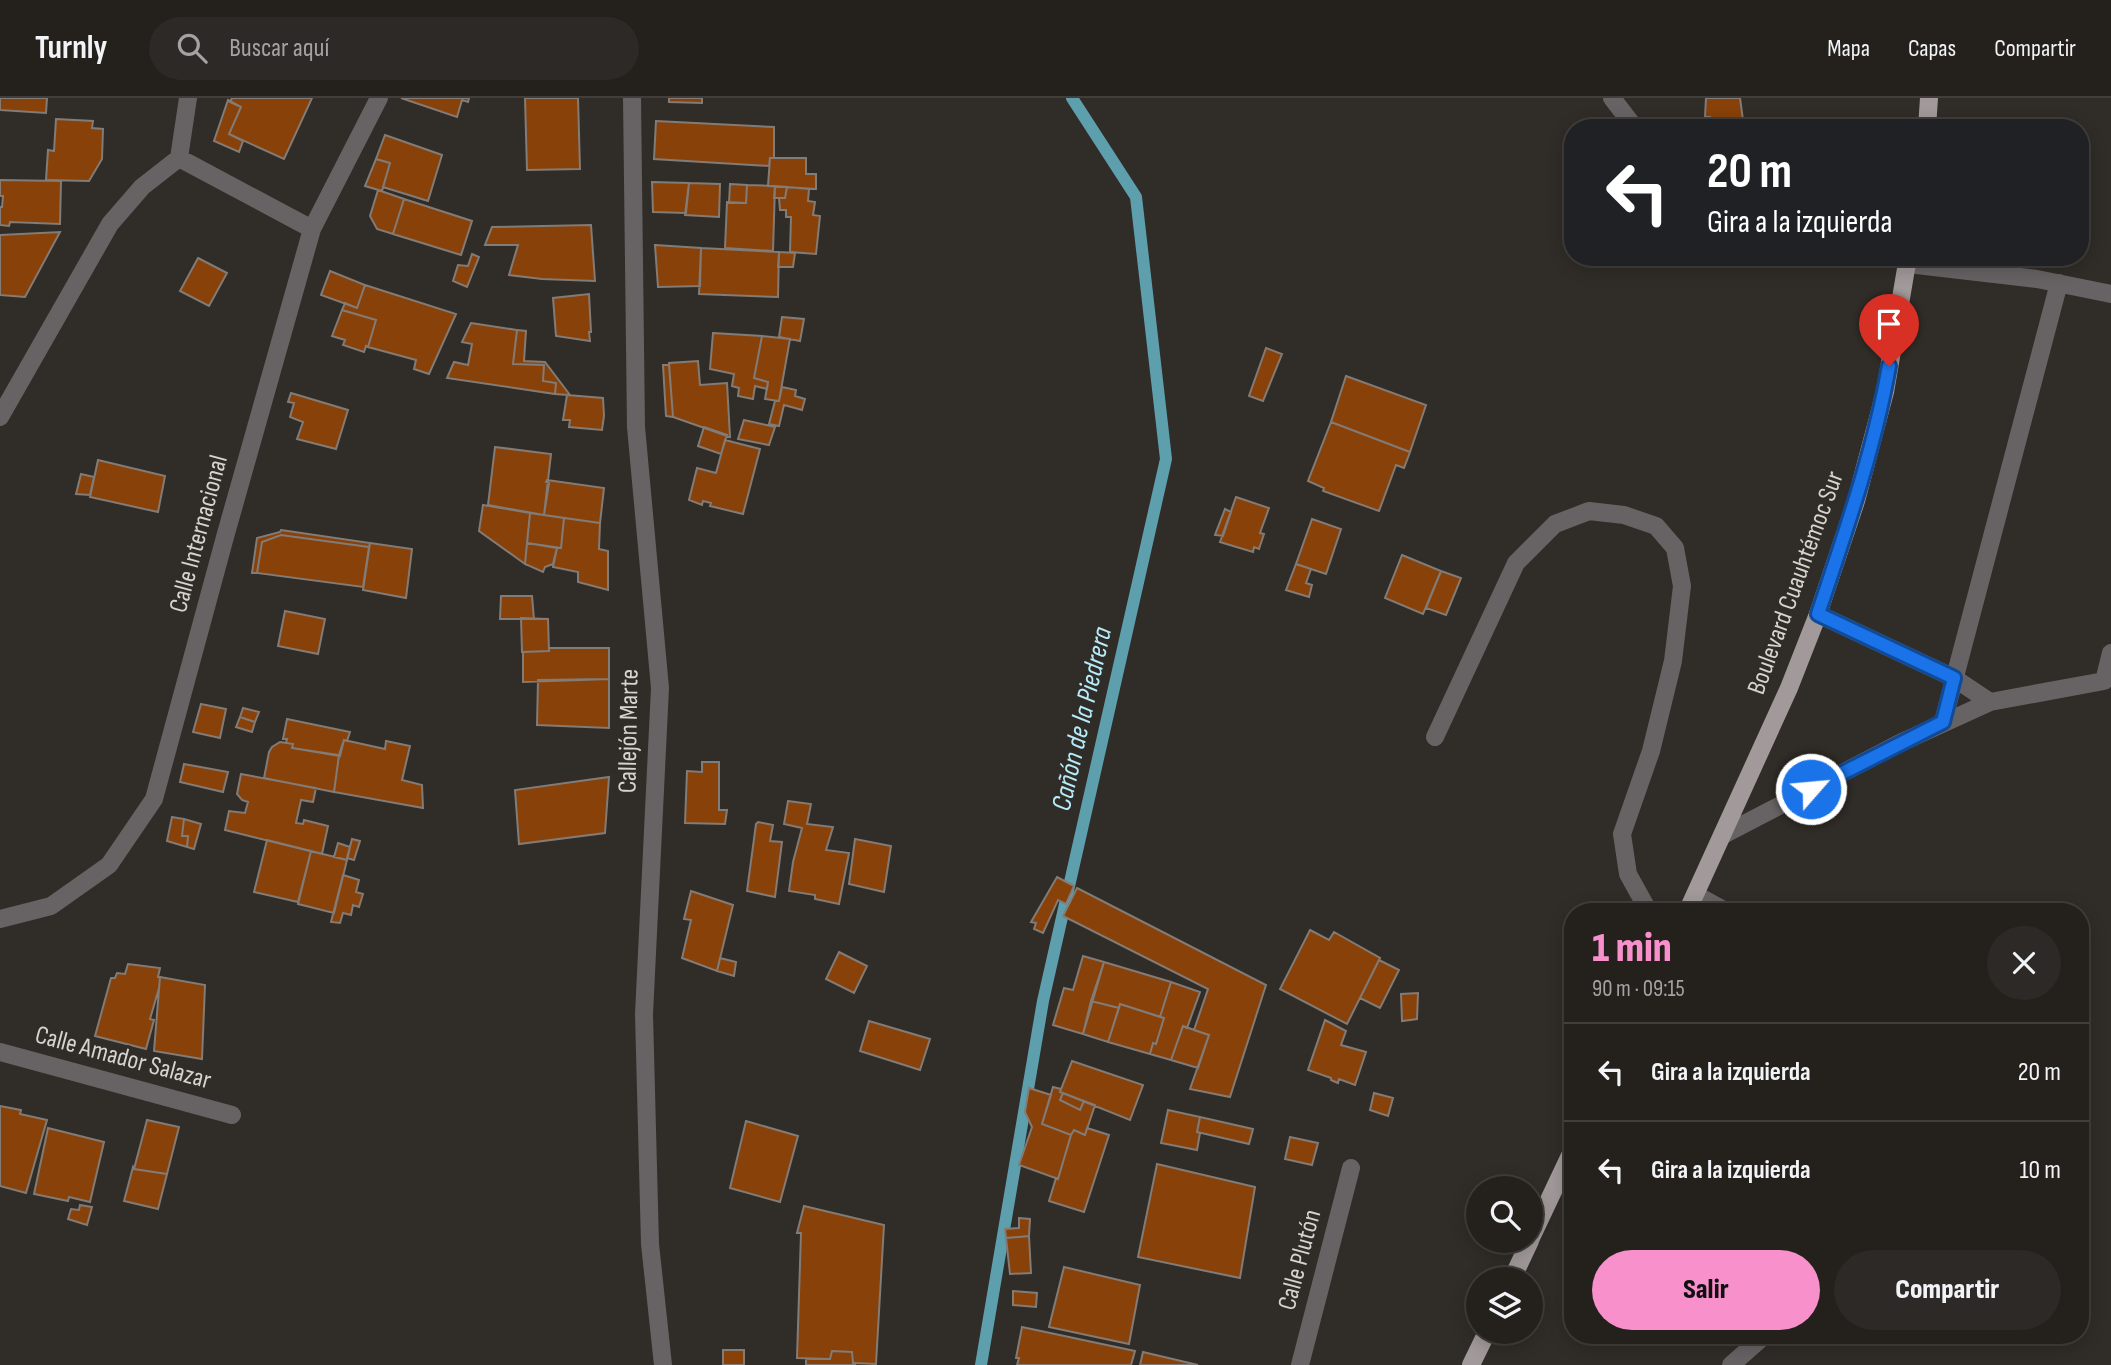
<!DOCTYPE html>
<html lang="es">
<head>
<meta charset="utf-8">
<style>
	body { margin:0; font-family:"Sofia Sans Condensed",sans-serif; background:#2c2926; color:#f1f3f6; height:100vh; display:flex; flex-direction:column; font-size:26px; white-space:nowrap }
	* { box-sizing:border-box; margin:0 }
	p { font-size:23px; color:#a3a3a4 }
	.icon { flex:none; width:38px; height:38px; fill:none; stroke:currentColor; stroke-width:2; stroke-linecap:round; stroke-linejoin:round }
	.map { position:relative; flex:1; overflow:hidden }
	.side { position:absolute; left:1564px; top:805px; width:525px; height:441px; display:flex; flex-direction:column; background:#24211d; border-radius:28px; box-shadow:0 4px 18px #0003,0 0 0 2px #413e3b }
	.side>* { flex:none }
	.top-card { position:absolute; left:1564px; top:21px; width:525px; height:147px; border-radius:28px; box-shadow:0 4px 18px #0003,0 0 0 2px #413e3b; background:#202124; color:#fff; overflow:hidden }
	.tools { position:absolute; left:1466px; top:1078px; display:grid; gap:14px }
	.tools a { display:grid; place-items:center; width:77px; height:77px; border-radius:50%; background:#24211d; box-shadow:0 4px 18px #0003,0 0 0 2px #413e3b; font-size:35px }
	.pin { position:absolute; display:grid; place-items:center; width:60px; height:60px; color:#fff; margin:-72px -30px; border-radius:50% 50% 50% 0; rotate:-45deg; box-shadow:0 0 7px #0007 }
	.pin .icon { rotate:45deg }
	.me { position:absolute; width:77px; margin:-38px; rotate:63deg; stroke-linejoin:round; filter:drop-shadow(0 0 5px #0008) }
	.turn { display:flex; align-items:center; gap:24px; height:147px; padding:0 28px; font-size:32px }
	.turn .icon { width:91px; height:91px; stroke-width:2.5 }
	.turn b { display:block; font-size:49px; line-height:60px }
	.round { display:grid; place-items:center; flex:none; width:74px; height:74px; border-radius:37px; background:#2c2926 }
	.head { display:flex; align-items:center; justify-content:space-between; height:119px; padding:0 28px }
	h1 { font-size:42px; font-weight:800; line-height:52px; color:#f890cb }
	.primary-button { display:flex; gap:14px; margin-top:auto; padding:14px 28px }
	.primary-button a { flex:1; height:80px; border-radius:42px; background:#f890cb; color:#111; font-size:28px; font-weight:800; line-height:80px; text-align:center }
	.primary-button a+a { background:#2c2926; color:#f1f3f6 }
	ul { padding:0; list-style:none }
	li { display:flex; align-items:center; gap:21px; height:98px; padding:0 28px; border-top:2px solid #413e3b }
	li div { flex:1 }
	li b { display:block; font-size:26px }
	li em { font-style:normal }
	header { display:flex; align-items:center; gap:42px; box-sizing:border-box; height:98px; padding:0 35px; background:#24211d; border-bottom:2px solid #413e3b }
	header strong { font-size:33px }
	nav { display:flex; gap:38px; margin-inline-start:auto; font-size:24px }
	.search { width:490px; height:63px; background:#2c2926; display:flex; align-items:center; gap:18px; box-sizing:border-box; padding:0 24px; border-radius:38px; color:#a3a3a4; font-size:26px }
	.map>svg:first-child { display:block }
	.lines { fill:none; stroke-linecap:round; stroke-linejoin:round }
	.stream { stroke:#5e9fae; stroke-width:12 }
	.building { fill:#884109; stroke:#827b76; stroke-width:2 }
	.minor { stroke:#676364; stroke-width:18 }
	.major { stroke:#a29a9a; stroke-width:18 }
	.route-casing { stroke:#114b97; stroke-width:18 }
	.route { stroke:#1a73e8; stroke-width:12 }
	.labels { text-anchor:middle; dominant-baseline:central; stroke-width:7; stroke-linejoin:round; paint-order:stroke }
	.street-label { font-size:26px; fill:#d6d3d0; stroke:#302c27 }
	.water-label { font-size:28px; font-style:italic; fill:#b6ebfa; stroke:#302c27 }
</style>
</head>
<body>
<header>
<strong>Turnly</strong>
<div class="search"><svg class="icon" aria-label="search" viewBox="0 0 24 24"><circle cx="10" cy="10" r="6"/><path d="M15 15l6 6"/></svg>Buscar aquí</div>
<nav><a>Mapa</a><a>Capas</a><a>Compartir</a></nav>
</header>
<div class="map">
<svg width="2111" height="1267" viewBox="0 0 2111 1267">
	<rect width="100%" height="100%" fill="#302c27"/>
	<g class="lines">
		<!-- stream -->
		<path class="stream" d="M981 1267 1043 903 1166 361 1136 99 1072 0"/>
	</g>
	<!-- building -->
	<path class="building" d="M0 0H47L46 15 0 12Z
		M232 0H312L284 61 229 36 241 9 230 4Z
		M401 0H469L468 4 462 2 457 19Z
		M525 0H578L580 71 527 72Z
		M669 0H702V5L669 4Z
		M1706 0H1740L1743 22H1750L1749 30H1710V19H1705Z
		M228 2 241 9 229 36 243 43 239 54 214 43Z
		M56 21 93 23 92 30 103 31 102 61 89 83 46 82 48 52 54 53Z
		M656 23 774 29V60H770L769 68 654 61Z
		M385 37 442 57 428 103 383 89 390 65 376 61Z
		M770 60H806V76H816V91L768 88Z
		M376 61 390 65 382 93 365 88Z
		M0 82 61 83 60 126 10 124 9 128 0 127V109H2L3 98H0Z
		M652 84 689 85 686 115 653 114Z
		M689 85 720 86 719 119 685 117Z
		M730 86 747 87 746 105H729Z
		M747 87 775 88 773 153 725 150 727 104 746 105Z
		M775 88 787 89 785 100H774Z
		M787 89 809 91 808 103 815 104 813 117 820 118 816 156 790 154 791 119H786V112H780L779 100H785Z
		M378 92 404 101 393 136 377 131 370 118Z
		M404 101 472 123 461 157 393 136Z
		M591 127 595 183 542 181 509 177 518 147H485L492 129Z
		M60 134 25 199 0 197V137Z
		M655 147 701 150 700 188 658 189Z
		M701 150 779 154 778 199 699 196Z
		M779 154 795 155 793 169H778Z
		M472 156 479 159 467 189 453 183 458 167 468 168Z
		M198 160 227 175 209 208 180 193Z
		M330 173 365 187 357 210 321 197Z
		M365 187 456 216 429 276 414 271 416 262 368 249 376 222 342 212 345 205 357 210Z
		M589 196 591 234H589L590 243 556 238 553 200Z
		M342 212 376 222 368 249 366 248 364 254 343 247 345 242 332 238Z
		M782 219 804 221 800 243 779 239Z
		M471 225 517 232 513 266 544 267 543 283 556 285 555 296 447 280 454 264 468 267 472 246 462 244Z
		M517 232 526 233 524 263 545 264 570 297 555 296 556 285 543 283 544 267 513 266Z
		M713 235 762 238 754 280 768 284 767 291 755 288 753 301 738 298 739 290 732 288 734 276 710 271Z
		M762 238 790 241 779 303 765 301 768 284 754 280Z
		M1266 250 1282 256 1263 303 1249 298Z
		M698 263 700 287 727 285 730 339 673 319 669 265Z
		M663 267H669L673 319 666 318Z
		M1346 278 1426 307 1410 354 1331 324Z
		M782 289 796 292 795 298 805 301 802 312 784 307 779 328 769 326 775 303H779Z
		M291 295 348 312 336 351 297 341 303 324 290 319 294 305 288 304Z
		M567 297 603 300 604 318 602 332 569 329 570 322H563Z
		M744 322 775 329 769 347 738 341Z
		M1331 324 1410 354 1404 370 1396 367 1379 413 1323 393 1324 390 1308 383Z
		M704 329 727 337 721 356 698 348Z
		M725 342 760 351 743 416 710 408 711 405 703 403 702 407 689 402 697 370 716 375Z
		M495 349 551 356 544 417 488 407Z
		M98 362 165 378 158 414 90 399Z
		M81 376 94 379 90 397 76 396Z
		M547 382 604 390 600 425 544 417 549 385 546 384Z
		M1236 399 1269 410 1260 435 1264 436 1259 451 1254 449 1253 454 1220 444Z
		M483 407 530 415 525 466 479 433Z
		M1225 411 1231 414 1223 438 1215 437Z
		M530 415 564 420 561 450 527 445Z
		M564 420 600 425 599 451 608 453V492L578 484V474L553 469 557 450H561Z
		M1312 421 1341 431 1326 476 1296 466Z
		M281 432 370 445 369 449 281 437 262 444 257 475H252L257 440 280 434Z
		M281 437 369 449 363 489 257 475 262 444Z
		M370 445 412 451 406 500 363 492Z
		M527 445 557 450 553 466 545 469 543 474 525 466Z
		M1402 457 1441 473 1423 516 1385 500Z
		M1296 466 1311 471 1306 485 1312 487 1309 499 1286 492Z
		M1441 473 1461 480 1446 517 1426 510Z
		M501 498H532L534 521H500Z
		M285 513 325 521 318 556 278 548Z
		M521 520 548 521 549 553 522 554Z
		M549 550H609V581L523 584V554L549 553Z
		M609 581V630L537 627 538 582Z
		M201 606 226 611 220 640 193 634Z
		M243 610 259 614 255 624 240 619Z
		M240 619 255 624 252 634 236 629Z
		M287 621 350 634 347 643 344 642 340 658 292 650 293 646 286 645 287 641H283Z
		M344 642 385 651 386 643 410 648 402 682 422 687 423 710 334 694 339 657Z
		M280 644 293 646 292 650 339 657 334 694 264 680 269 654 272 649Z
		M702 664H719V712H727L725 726 685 725 687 673 702 674Z
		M184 666 228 674 223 694 180 684Z
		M241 676 316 690 313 704 301 702 296 725 303 726 304 722 328 728 322 756 225 732 229 713 245 715 248 704 242 702 237 696Z
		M609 679 605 735 519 746 515 692Z
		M788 703 811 706 807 726 833 729 826 752 849 755 839 806 815 801V797L789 793 793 764 802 730 784 726Z
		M172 719 184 721 182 738H188L187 749 167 743Z
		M184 721 201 726 194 751 187 749 188 738H182Z
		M758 724 773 727 770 743 782 744 775 799 747 793 756 726Z
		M352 741 360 743 354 762 347 760Z
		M855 741 891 748 884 794 849 786Z
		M267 742 311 753 298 804 254 794Z
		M338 745 350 749 347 762 334 759Z
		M311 753 347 762 334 815 298 806Z
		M343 777 359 782 356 794 363 796 359 809 353 807 351 817 343 815 340 825 331 824Z
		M1057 779 1074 788 1066 806 1058 802 1043 835 1034 831 1036 825 1031 824Z
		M1077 790 1266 887 1230 999 1190 991 1209 937 1194 932 1208 891 1063 818Z
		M691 793 733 807 717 873 682 860 691 822 684 821Z
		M1310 832 1329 842 1334 834 1380 860 1347 926 1280 891Z
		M839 854 867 868 854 895 826 881Z
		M1083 858 1104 864 1083 936 1053 927 1064 890 1073 892Z
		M720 860 736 864 734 878 717 873Z
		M1379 862 1399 872 1380 910 1360 900Z
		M1104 864 1171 884 1160 919 1120 906 1119 910 1091 903Z
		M128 866 160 870 158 879H160L159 890 150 921 154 922 146 951 95 938 111 880H115L117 875 125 876Z
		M160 879 205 887 202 961 154 953Z
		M1171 884 1200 894 1187 930 1183 928 1171 962 1150 956 1153 945 1156 946 1164 920 1160 919Z
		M1418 895 1417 921 1402 923 1401 896Z
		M1091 903 1119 910 1108 944 1083 936Z
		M1120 906 1164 920 1156 946 1153 945 1150 956 1108 944Z
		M1325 922 1346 933 1341 947 1366 954 1355 987 1339 981 1338 985 1331 982V980L1308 972Z
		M869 923 930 941 920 972 860 953Z
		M1183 928 1209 937 1198 970 1171 962Z
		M1072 963 1143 987 1130 1022 1060 994Z
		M1053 989 1061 991 1060 994 1063 995 1060 1002 1080 1012 1084 1003 1095 1007 1085 1037 1074 1032 1071 1037 1042 1026Z
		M1029 990 1051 997 1042 1026 1071 1037 1058 1081 1019 1067 1032 1029 1025 1014Z
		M1063 995 1084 1003 1080 1012 1060 1002Z
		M1374 995 1393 1000 1388 1018 1370 1012Z
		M0 1008 21 1012 20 1016 47 1022 26 1095 0 1088Z
		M1168 1012 1200 1019 1197 1034 1200 1035 1197 1052 1161 1045Z
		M1200 1019 1253 1031 1249 1046 1197 1034Z
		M147 1022 179 1029 167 1076 134 1071Z
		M746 1023 798 1038 780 1104 730 1090Z
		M48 1030 104 1044 90 1104 69 1099 68 1103 34 1096Z
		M1087 1030 1109 1037 1084 1114 1049 1103 1056 1080 1058 1081 1071 1037 1074 1032 1085 1037Z
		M1290 1039 1318 1045 1312 1067 1285 1061Z
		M1157 1066 1255 1089 1240 1180 1138 1159Z
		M133 1069 134 1071 167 1076 158 1111 124 1103Z
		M80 1107 92 1109 87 1127 68 1121 71 1111 79 1112Z
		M804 1108 884 1127 876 1266 853 1265 852 1254 832 1253 830 1261 797 1260 801 1135H797Z
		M1019 1120 1030 1121 1029 1138 1006 1140 1005 1131 1019 1130Z
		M1029 1138 1031 1175 1010 1176 1006 1140Z
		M1064 1169 1140 1187 1129 1246 1049 1229Z
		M1013 1193 1037 1195 1036 1209 1013 1207Z
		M1022 1229 1135 1253 1131 1267H1017L1019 1260H1016Z
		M723 1252H744V1267H723Z
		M832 1253 852 1254 853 1265H855V1267H806V1261H830Z
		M1143 1254 1198 1267H1140Z"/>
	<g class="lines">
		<!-- minor -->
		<path class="minor" d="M188 0 179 60 312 131
			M632 0 636 329 660 590 644 916 650 1146 663 1267
			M1612 0 1635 30
			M1908 166 2037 181 2111 196
			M0 319 110 126 142 89 179 60
			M1818 516 1954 580 1990 604
			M1943 624 2059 185
			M1435 639 1516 465 1555 426 1589 413 1624 417 1656 428 1675 450 1682 488 1673 563 1651 653 1622 736 1628 776 1649 814
			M1723 737 1900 645 1990 604 2104 583 2111 555
			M1696 797 1727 814
			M0 821 51 808 109 767 154 701 225 439 312 131 379 0
			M0 954 232 1017
			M1300 1267 1351 1070
			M1731 1267 1765 1237"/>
		<!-- major -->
		<path class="major" d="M1927 30 1929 0
			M1687 814 1789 590 1818 516 1856 403 1885 294 1908 159
			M1531 1140 1573 1051
			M1512 1181 1530 1143
			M1471 1267 1487 1234"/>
	</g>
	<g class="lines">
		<defs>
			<path id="route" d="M1811 691 1943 624 1954 580 1818 516C1845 435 1874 353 1889 268"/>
		</defs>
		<!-- route casing -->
		<use href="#route" class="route-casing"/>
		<!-- route -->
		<use href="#route" class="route"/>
	</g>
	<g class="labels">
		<!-- street labels -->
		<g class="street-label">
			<text transform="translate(199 436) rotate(-75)">Calle Internacional</text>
			<text transform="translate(1796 485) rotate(-70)">Boulevard Cuauhtémoc Sur</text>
			<text transform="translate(629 633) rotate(-89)">Callejón Marte</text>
			<text transform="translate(123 960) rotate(15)">Calle Amador Salazar</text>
			<text transform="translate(1300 1162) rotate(-75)">Calle Plutón</text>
		</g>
		<!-- water labels -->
		<g class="water-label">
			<text transform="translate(1082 621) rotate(-77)">Cañón de la Piedrera</text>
		</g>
	</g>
</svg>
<div class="tools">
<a><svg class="icon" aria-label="search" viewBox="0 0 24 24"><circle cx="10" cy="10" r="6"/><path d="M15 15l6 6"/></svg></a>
<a><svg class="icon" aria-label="layers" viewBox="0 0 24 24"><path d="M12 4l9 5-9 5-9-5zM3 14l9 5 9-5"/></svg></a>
</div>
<div class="pin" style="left:1889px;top:268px;background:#d93025"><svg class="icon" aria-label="arrive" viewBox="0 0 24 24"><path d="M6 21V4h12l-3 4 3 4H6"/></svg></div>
<svg class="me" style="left:1811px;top:691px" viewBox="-20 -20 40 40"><circle r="17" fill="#1a73e8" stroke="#fff" stroke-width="3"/><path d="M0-11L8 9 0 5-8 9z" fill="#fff"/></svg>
<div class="top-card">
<div class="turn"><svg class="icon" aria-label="left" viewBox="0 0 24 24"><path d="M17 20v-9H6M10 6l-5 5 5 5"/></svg><div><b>20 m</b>Gira a la izquierda</div></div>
</div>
<section class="side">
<div class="head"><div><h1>1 min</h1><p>90 m · 09:15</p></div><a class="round"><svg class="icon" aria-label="close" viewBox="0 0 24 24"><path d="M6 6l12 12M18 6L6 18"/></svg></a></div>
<ul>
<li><svg class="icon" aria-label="left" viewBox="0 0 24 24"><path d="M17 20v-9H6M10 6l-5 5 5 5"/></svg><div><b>Gira a la izquierda</b></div><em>20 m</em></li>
<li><svg class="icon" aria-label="left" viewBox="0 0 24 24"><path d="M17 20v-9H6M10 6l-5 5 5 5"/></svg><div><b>Gira a la izquierda</b></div><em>10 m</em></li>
</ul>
<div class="primary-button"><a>Salir</a><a>Compartir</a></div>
</section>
</div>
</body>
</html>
